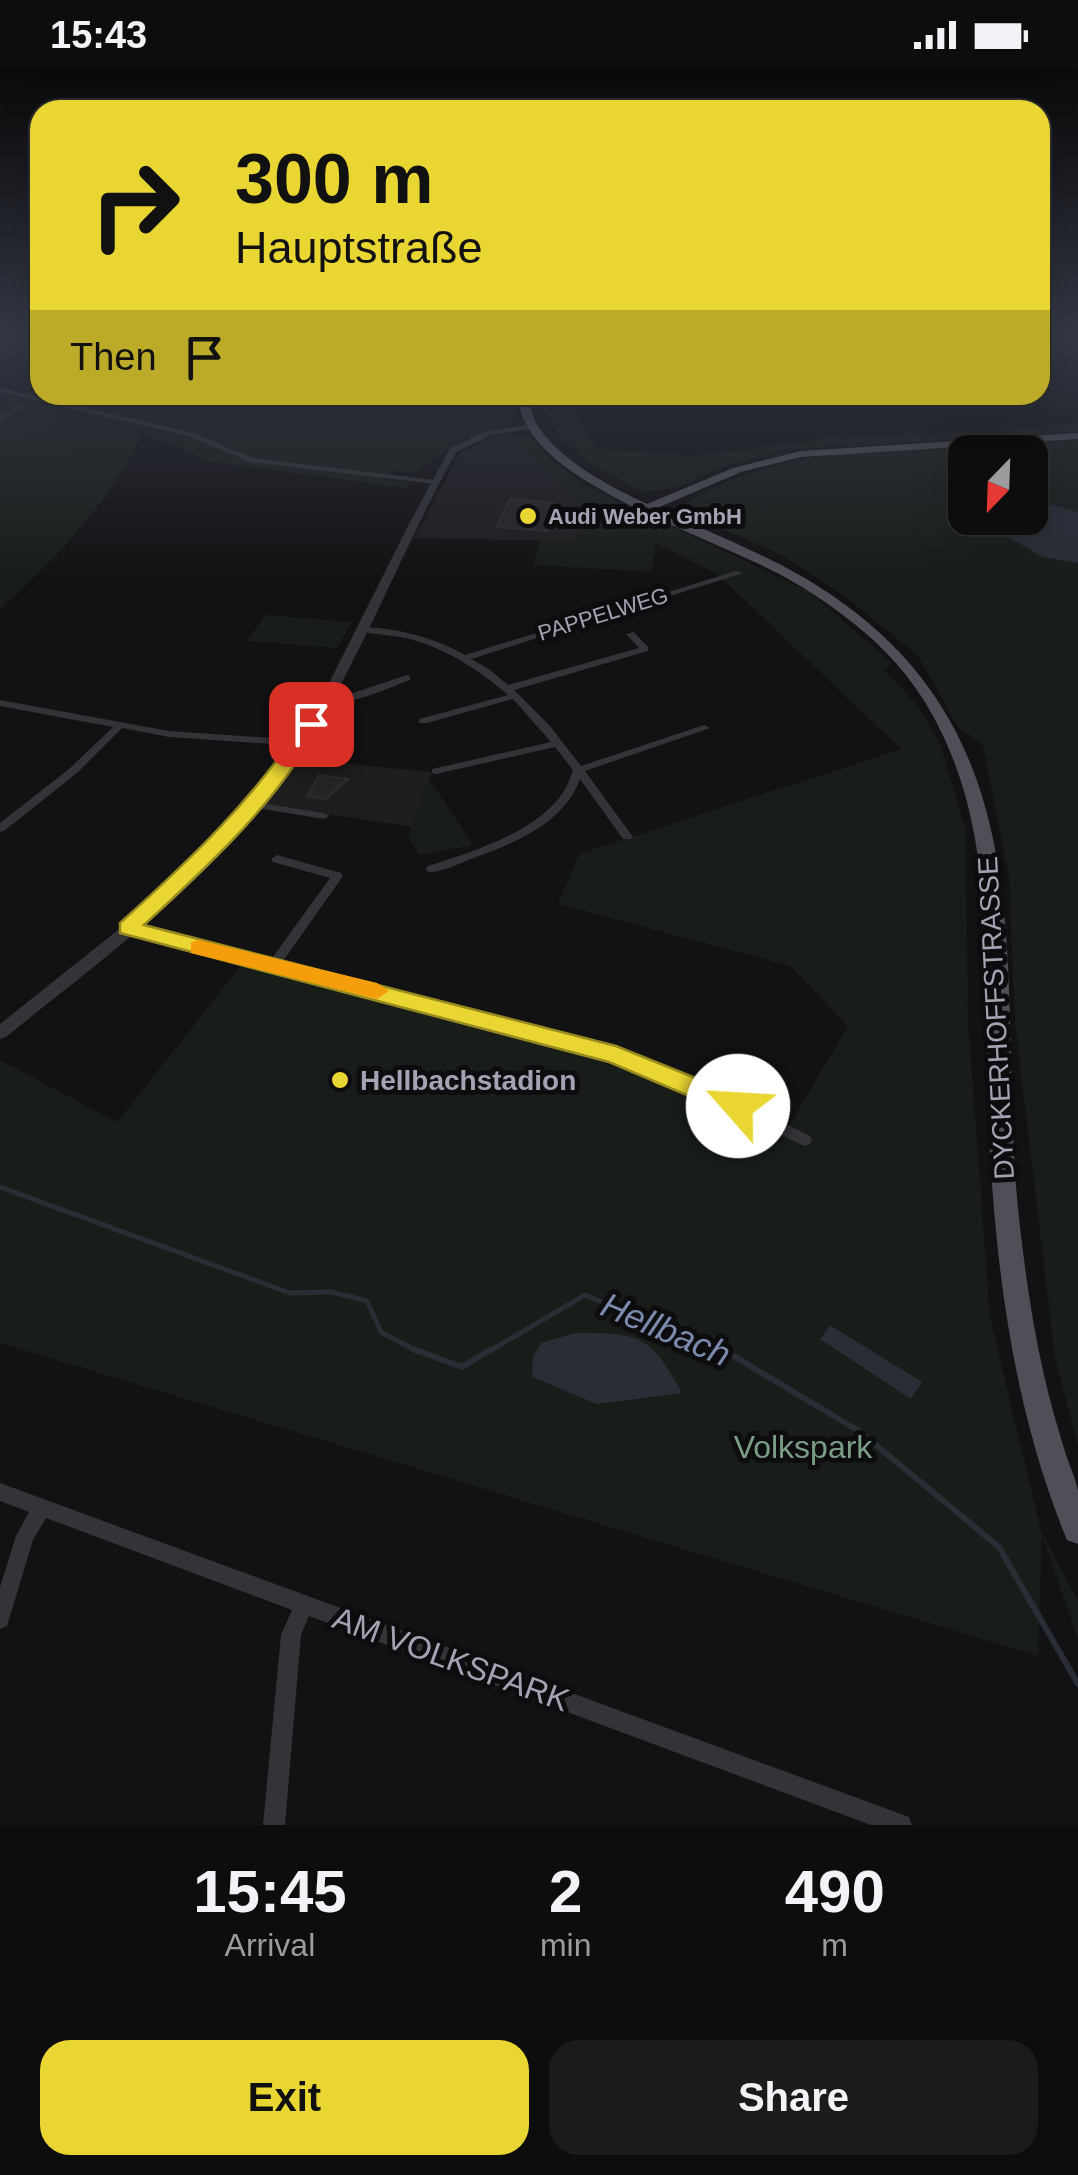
<!DOCTYPE html>
<html lang="en">
<head>
<meta charset="utf-8">
<style>
	body { margin:0; font-family:Arial,sans-serif; background:#1c1b1c; color:#f1f3f6; height:100vh; display:flex; flex-direction:column; font-size:38px; white-space:nowrap }
	* { box-sizing:border-box; margin:0 }
	p { font-size:32px; color:#9b9c9e }
	.icon { flex:none; width:55px; height:55px; fill:none; stroke:currentColor; stroke-width:2; stroke-linecap:round; stroke-linejoin:round }
	.map { position:relative; height:1755px; overflow:hidden }
	.side { display:flex; flex-direction:column; background:#0e0d0e; flex:1 }
	.side>* { flex:none }
	.hud { position:absolute; left:30px; top:30px; width:1020px; height:305px; border-radius:30px; box-shadow:0 10px 40px #0002,0 0 0 2px #2e2d2e; background:#ead632; color:#111; overflow:hidden }
	.needle { width:65px; rotate:203deg }
	.tools { position:absolute; left:948px; top:365px; display:grid; gap:20px }
	.tools a { display:grid; place-items:center; width:100px; height:100px; border-radius:20px; background:#0e0d0e; box-shadow:0 10px 40px #0002,0 0 0 2px #2e2d2e; font-size:50px }
	.pin { position:absolute; display:grid; place-items:center; width:85px; height:85px; color:#fff; margin:-42px; border-radius:20px; box-shadow:0 5px 15px #0006 }
	.me { position:absolute; width:110px; margin:-55px; rotate:296deg; stroke-linejoin:round; filter:drop-shadow(0 0 8px #0008) }
	.turn { display:flex; align-items:center; gap:35px; height:210px; padding:0 40px; font-size:45px }
	.turn .icon { width:130px; height:130px; stroke-width:2.5 }
	.turn b { display:block; font-size:70px; line-height:85px }
	.then { display:flex; align-items:center; height:95px; padding:0 40px; background:#0003; gap:20px; font-size:38px }
	.eta { display:flex; justify-content:space-evenly; align-items:center; height:170px; text-align:center }
	.eta b { font-size:60px; font-weight:600; line-height:70px }
	.cta { display:flex; gap:20px; margin-top:auto; padding:20px 40px }
	.cta a { flex:1; height:115px; border-radius:30px; background:#ead632; color:#111; font-size:40px; font-weight:600; line-height:115px; text-align:center }
	.cta a+a { background:#1c1b1c; color:#f1f3f6 }
	.status { display:flex; justify-content:space-between; align-items:center; height:70px; padding:0 50px; background:#0e0d0e; direction:ltr }
	.status svg { height:28px; fill:currentColor }
	.map>svg:first-child { display:block }
	.built { fill:#1e1d20 }
	.green { fill:#181d1a }
	.water { fill:#282d36 }
	.lines { fill:none; stroke-linecap:round; stroke-linejoin:round }
	.stream-far2 { stroke:#282d36; stroke-width:2.5 }
	.stream-far1 { stroke:#282d36; stroke-width:5 }
	.stream { stroke:#282d36; stroke-width:6 }
	.building { fill:#252427; stroke:#2c2b2f; stroke-width:2.5 }
	.minor { fill:#333338; fill-rule:evenodd }
	.tertiary { fill:#333338; fill-rule:evenodd }
	.primary { fill:#4f4f57; fill-rule:evenodd }
	.route { fill:#ead632; stroke:#988b20; stroke-width:2.5 }
	.slow { fill:#f59e0b }
	.poi-dot { fill:#ead632; stroke:#0d0c0e; stroke-width:4 }
	.labels { text-anchor:middle; dominant-baseline:central; stroke-width:10; stroke-linejoin:round; paint-order:stroke }
	.far-poi-label { font-size:22px; font-weight:bold; fill:#a3a4b3; stroke:#0d0c0e; text-anchor:start }
	.far-street-label { font-size:22px; fill:#a3a4b3; stroke:#0d0c0e }
	.street-label { font-size:28px; fill:#a3a4b3; stroke:#0d0c0e }
	.poi-label { font-size:28px; font-weight:bold; fill:#a3a4b3; stroke:#0d0c0e; text-anchor:start }
	.near-park-label { font-size:32px; fill:#7b9d85; stroke:#0d0c0e }
	.near-street-label { font-size:32px; fill:#a3a4b3; stroke:#0d0c0e }
	.near-water-label { font-size:35px; font-style:italic; fill:#7b8aad; stroke:#0d0c0e }
</style>
</head>
<body>
<div class="status"><b>15:43</b><svg viewBox="0 0 49 12"><path d="M0 12V9h3v3zM5 12V6h3v6zM10 12V3h3v9zM15 12V0h3v12zM26 1h20v11H26zM47 4h2v5h-2z"/></svg></div>
<div class="map">
<svg width="1078" height="1755" viewBox="0 0 1078 1755">
	<rect width="100%" height="100%" fill="#121113"/>
	<!-- built -->
	<path class="built" d="M490 369 514 372 588 437 577 471 414 468 461 382Z
		M300 689 432 702 411 757 266 734Z"/>
	<!-- green -->
	<path class="green" d="M263 325H514L517 348 509 355 459 372 414 403 391 401 385 409 411 412 406 418 206 391 172 374 141 365C112 429 53 493 0 539V335L12 327 45 335 53 330Z
		M536 325H577L573 341 597 378 693 386 823 369 1078 355V362L784 380 724 396 677 418 643 422 593 395 560 368Z
		M498 365H529L552 391 585 415 810 522 892 593 885 601 918 636 939 671 966 761 968 952 990 1247 1041 1461 1078 1531V1569L1042 1465 1038 1586 0 1273V990L117 1052 241 896C385 934 538 962 676 1020 711 1035 745 1055 779 1072L848 956 790 896 558 834 579 784 901 679 718 505 656 473 652 502 533 495 540 469 577 471 588 437 514 372 490 369 472 374Z
		M1078 370V442L1050 434 1030 436V382H965V448H1005L1000 462 1042 487 1078 493V1376L1055 1288 1015 953 1009 808 983 676 958 657 918 586 847 528 782 485 684 442 682 436C776 368 963 377 1078 370Z
		M265 545 352 552 337 578 247 571Z
		M429 709 473 775 419 785 408 766Z"/>
	<!-- water -->
	<path class="water" d="M1050 434 1078 442V493L1042 487 1000 462 1005 448H1030V436Z
		M830 1255 922 1312 911 1329 820 1269Z
		M575 1263C640 1263 650 1264 682 1323L597 1334 532 1307 533 1287 541 1273Z"/>
	<g class="lines">
		<!-- stream-far2 -->
		<path class="stream-far2" d="M0 348 25 334"/>
		<!-- stream-far1 -->
		<path class="stream-far1" d="M0 1117 290 1223 331 1222 367 1231 381 1262 418 1282
			M488 1282 585 1225 726 1282"/>
		<!-- stream -->
		<path class="stream" d="M413 1279 462 1297 492 1279
			M722 1279 859 1361 999 1477 1078 1614"/>
	</g>
	<!-- building -->
	<path class="building" d="M510 429 552 433 549 439H556L548 461 497 457Z
		M319 705 348 709 326 729 308 726Z"/>
	<g class="lines">
		<!-- minor -->
		<path class="minor" d="M0 318 193 363 252 388 435 410 439 412 435 414 250 392 189 366 0 322Z
			M736 501 743 503 471 589 489 599 508 615 639 578 626 564 634 562 648 577V581L514 620 550 656 581 696 701 656 705 655 710 658 585 701 633 767 631 769H623L580 709C564 755 508 776 466 791 454 796 441 802 428 802L426 799 428 796C472 782 538 762 564 721 568 715 570 707 573 700L555 677 436 704 432 703V699L551 672 513 629 427 653H419V649L508 625C478 599 444 577 405 568 389 565 373 564 358 561V557C393 557 434 567 465 585Z
			M407 605 410 606V610C385 619 343 640 319 630L324 627 338 628Z
			M0 630 169 661 300 670 305 673 300 676 169 667 122 658 77 703 4 761 0 762V753L69 699 113 657 0 636Z
			M255 732 324 743 330 746 324 749 251 737 250 735Z
			M277 785 341 803 343 806 281 894 621 981 691 1007 810 1066 812 1070 810 1074 805 1076 800 1074 681 1015 613 989 127 862 121 858 127 854 270 891 330 808 273 792 271 789Z
			M0 1413 901 1744 909 1747 912 1755H871L309 1546 301 1565 285 1755H263L281 1565 292 1540 46 1448 33 1470 7 1556 0 1559V1517L16 1466 29 1442 0 1431Z"/>
		<!-- tertiary -->
		<path class="tertiary" d="M534 354H537V358L491 365 456 382C393 496 349 624 269 728 197 822 97 893 6 967L0 969V954L153 832 227 761 260 723 287 684 330 611 408 456 450 378 486 361Z"/>
		<!-- primary -->
		<path class="primary" d="M516 325H526C530 334 532 346 537 355 560 391 609 416 647 434L733 398 801 381 1078 363V369L801 387 741 402 657 438C716 466 778 488 833 526 1055 678 994 917 1019 1148 1025 1201 1032 1253 1044 1305 1050 1332 1058 1359 1066 1385 1070 1397 1076 1409 1078 1421 1078 1438 1078 1457 1078 1474L1067 1470C1011 1334 994 1187 988 1041 982 899 1002 748 919 623 887 574 833 534 783 506 717 470 559 420 526 354 521 345 519 334 516 325Z"/>
	</g>
	<!-- sky -->
	<linearGradient id="sky" x2="0" y2="1"><stop stop-color="#0a090a"/><stop offset="0.52" stop-color="#333844"/><stop offset="1" stop-color="#333844" stop-opacity="0"/></linearGradient>
	<rect width="1078" height="511" fill="url(#sky)"/>
	<!-- route -->
	<path class="route" d="M311 648 320 654C277 733 210 794 144 855L616 976 748 1029 751 1036 748 1043H729L609 992 120 863V853C190 790 254 729 305 650Z"/>
	<!-- slow -->
	<path class="slow" d="M199 870 377 913 389 921 377 929 191 883V872Z"/>
	<!-- markers -->
	<g class="poi-dot">
		<circle cx="528" cy="446" r="10"/>
		<circle cx="340" cy="1010" r="10"/>
	</g>
	<g class="labels">
		<!-- far-poi labels -->
		<g class="far-poi-label">
			<text x="548" y="446">Audi Weber GmbH</text>
		</g>
		<!-- far-street labels -->
		<g class="far-street-label">
			<text transform="translate(603 544) rotate(-17)">PAPPELWEG</text>
		</g>
		<!-- street labels -->
		<g class="street-label">
			<text transform="translate(996 948) rotate(-93)">DYCKERHOFFSTRASSE</text>
		</g>
		<!-- poi labels -->
		<g class="poi-label">
			<text x="360" y="1010">Hellbachstadion</text>
		</g>
		<!-- near-park labels -->
		<g class="near-park-label">
			<text x="803" y="1377">Volkspark</text>
		</g>
		<!-- near-street labels -->
		<g class="near-street-label">
			<text transform="translate(451 1589) rotate(20)">AM VOLKSPARK</text>
		</g>
		<!-- near-water labels -->
		<g class="near-water-label">
			<text transform="translate(666 1259) rotate(23)">Hellbach</text>
		</g>
	</g>
</svg>
<div class="tools">
<a><svg class="needle" viewBox="-14 -14 28 28"><path d="M0-13l5 13h-10z" fill="#e53935"/><path d="M0 13l5-13h-10z" fill="#9b9c9e"/></svg></a>
</div>
<div class="pin" style="left:311px;top:654px;background:#d93025"><svg class="icon" aria-label="arrive" viewBox="0 0 24 24"><path d="M6 21V4h12l-3 4 3 4H6"/></svg></div>
<svg class="me" style="left:738px;top:1036px" viewBox="-20 -20 40 40"><circle r="19" fill="#fff"/><path d="M0-13L10 11 0 6-10 11z" fill="#ead632"/></svg>
<div class="hud">
<div class="turn"><svg class="icon" aria-label="right" viewBox="0 0 24 24"><path d="M7 20v-9h11M14 6l5 5-5 5"/></svg><div><b>300 m</b>Hauptstraße</div></div>
<div class="then">Then<svg class="icon" aria-label="arrive" viewBox="0 0 24 24"><path d="M6 21V4h12l-3 4 3 4H6"/></svg></div>
</div>
</div>
<section class="side">
<div class="eta">
<div><b>15:45</b><p>Arrival</p></div>
<div><b>2</b><p>min</p></div>
<div><b>490</b><p>m</p></div>
</div>
<div class="cta"><a>Exit</a><a>Share</a></div>
</section>
</body>
</html>
